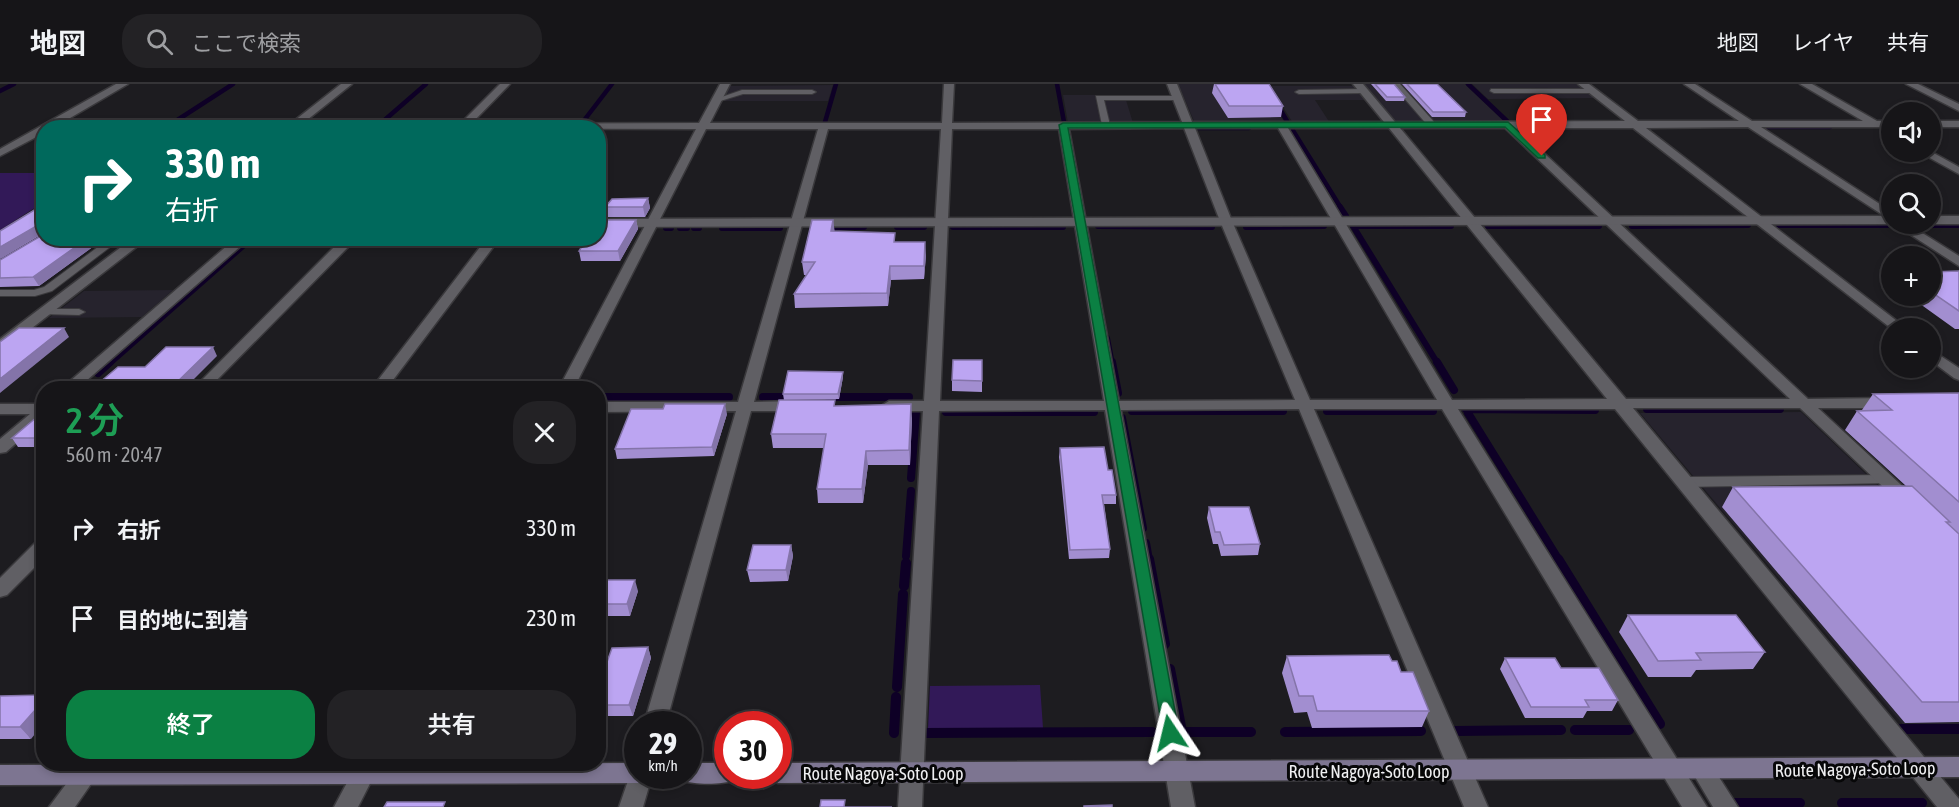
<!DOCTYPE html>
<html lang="ja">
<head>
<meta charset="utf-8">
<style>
	body { margin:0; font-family:"Asap Condensed","Noto Sans JP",sans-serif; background:#232225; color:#f1f3f6; height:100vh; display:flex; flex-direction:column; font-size:22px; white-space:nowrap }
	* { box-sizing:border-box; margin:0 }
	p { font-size:20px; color:#9e9fa2 }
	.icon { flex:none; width:33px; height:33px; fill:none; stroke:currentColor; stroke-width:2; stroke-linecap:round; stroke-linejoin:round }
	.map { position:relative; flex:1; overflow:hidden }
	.sheet { position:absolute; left:36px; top:297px; width:570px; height:390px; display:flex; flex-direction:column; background:#161518; border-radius:24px; box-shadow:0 3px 9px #0003,0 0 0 2px #353437 }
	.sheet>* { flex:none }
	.hud { position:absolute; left:36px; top:36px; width:570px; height:126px; border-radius:24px; box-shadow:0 3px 9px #0003,0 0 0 2px #353437; background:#00695c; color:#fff; overflow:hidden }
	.buttons { position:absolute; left:1881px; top:18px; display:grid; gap:12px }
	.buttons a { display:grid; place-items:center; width:60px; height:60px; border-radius:50%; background:#161518; box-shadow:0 3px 9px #0003,0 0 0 2px #353437; font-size:30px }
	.speed { position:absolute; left:624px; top:627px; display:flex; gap:12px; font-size:30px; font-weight:700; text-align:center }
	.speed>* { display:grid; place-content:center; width:78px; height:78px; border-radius:50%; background:#161518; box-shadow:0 3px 9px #0003,0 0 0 2px #353437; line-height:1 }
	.speed small { font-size:15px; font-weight:400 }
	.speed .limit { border:9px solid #d22; background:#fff; color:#111 }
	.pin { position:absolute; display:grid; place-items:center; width:51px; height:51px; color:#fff; margin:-62px -26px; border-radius:50% 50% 50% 0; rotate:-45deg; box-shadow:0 0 6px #0007 }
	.pin .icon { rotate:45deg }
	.me { position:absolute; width:66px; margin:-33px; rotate:350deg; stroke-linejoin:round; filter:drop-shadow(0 0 4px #0008) }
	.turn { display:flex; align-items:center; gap:21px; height:126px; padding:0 30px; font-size:27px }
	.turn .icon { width:78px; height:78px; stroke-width:2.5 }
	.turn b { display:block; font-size:42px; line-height:51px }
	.round { display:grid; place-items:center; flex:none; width:63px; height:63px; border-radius:24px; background:#232225 }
	.head { display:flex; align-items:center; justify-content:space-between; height:102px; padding:0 30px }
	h1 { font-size:36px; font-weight:600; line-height:45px; color:#1e9e55 }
	.action { display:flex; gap:12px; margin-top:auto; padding:12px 30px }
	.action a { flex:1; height:69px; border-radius:24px; background:#0b8043; color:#fff; font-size:24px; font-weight:600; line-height:69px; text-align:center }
	.action a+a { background:#232225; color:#f1f3f6 }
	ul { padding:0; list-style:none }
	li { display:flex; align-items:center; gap:18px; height:90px; padding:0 30px }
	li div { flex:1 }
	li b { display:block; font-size:22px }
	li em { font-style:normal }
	header { display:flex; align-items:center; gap:36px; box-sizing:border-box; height:84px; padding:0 30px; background:#161518; border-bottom:2px solid #353437 }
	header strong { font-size:28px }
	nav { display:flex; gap:33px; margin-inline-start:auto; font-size:21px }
	.search { width:420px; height:54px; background:#232225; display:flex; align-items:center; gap:15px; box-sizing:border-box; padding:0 21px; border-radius:24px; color:#9e9fa2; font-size:22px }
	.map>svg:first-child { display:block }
	.built { fill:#26232d }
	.green { fill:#321958 }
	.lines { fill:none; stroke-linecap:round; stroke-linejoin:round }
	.stream-far3 { stroke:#0e0026; stroke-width:4.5 }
	.stream-far2 { stroke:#0e0026; stroke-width:6 }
	.stream-far1 { stroke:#0e0026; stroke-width:8 }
	.stream { stroke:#0e0026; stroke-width:10 }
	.service-casing { stroke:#3a393c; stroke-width:2 }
	.minor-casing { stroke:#3a393c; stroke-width:3 }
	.tertiary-casing { stroke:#3a393c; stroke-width:3 }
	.secondary-casing { stroke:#3a393c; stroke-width:3 }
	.service { fill:#605f64; fill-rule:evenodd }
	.minor { fill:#605f64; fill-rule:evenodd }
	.tertiary { fill:#605f64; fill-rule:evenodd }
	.secondary { fill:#7d7591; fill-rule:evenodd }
	.wall { fill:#a28ed0 }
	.shaded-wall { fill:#8474a9 }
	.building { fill:#bca5f2; stroke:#8474a9; stroke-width:1.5 }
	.route { fill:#0b8043; stroke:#07532c; stroke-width:1.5 }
	.labels { text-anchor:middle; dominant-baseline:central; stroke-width:6; stroke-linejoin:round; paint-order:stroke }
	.near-street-label { font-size:18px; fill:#efeff1; stroke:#070708 }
</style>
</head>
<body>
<header>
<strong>地図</strong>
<div class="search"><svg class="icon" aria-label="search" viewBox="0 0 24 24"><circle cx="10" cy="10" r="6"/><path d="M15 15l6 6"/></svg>ここで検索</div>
<nav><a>地図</a><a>レイヤ</a><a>共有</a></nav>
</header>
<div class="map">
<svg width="1959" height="723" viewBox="0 0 1959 723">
	<rect width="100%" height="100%" fill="#1d1c20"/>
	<!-- built -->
	<path class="built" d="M1178 0H1261L1285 39H1199L1194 37Z
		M1363 0H1465L1506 39H1400L1394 37Z
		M1472 0H1576L1594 14 1488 15Z
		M833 1 828 17H720L729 2Z
		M1270 2H1353L1365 16H1315L1330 39H1293Z
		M1063 11H1170L1172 16H1126L1133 39H1068Z
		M173 206 142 233 49 234 84 207Z
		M1801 328 1959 479V643H1905L1640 329Z"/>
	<!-- green -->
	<path class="green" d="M0 89H43L44 118 0 146Z
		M1040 601 1043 644 928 645 930 602Z"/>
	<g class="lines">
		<!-- stream-far3 -->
		<path class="stream-far3" d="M1057 0 1064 38
			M1468 0 1507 37
			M0 7 14 0
			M1277 20 1287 37
			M825 38 836 0
			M582 39 612 0
			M380 40 426 0
			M1767 43H1830
			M165 44 233 0
			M1198 44H1249
			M1292 45 1341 124"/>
		<!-- stream-far2 -->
		<path class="stream-far2" d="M1340 123 1346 132
			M1779 141H1887
			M1918 141H1959
			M1098 142 1212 143
			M1353 142 1438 280
			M1353 142H1451
			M1488 142H1599
			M1632 142 1748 141
			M826 143H864
			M897 143H924
			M953 143H1063
			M1246 143 1324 142
			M666 144H671
			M680 144H687
			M694 144H699
			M722 144H780
			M1107 254 1112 280
			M109 280 252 154"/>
		<!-- stream-far1 -->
		<path class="stream-far1" d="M1112 278 1118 309
			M1437 278 1454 306
			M98 289 110 278
			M598 313H729
			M763 313H793
			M829 313H909
			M1466 325 1595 326
			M1647 325H1780
			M1132 327H1283
			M1327 327H1433
			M946 328H1094
			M1468 329 1559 476
			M1122 334 1143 444
			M911 394 916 328
			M1146 459 1149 476
			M906 472 911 407"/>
		<!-- stream -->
		<path class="stream" d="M1149 475 1165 560
			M1558 475 1660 640
			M904 502 906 479
			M1170 585 1182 648
			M897 603 903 510
			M1901 645H1959
			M1575 646H1629
			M1455 647 1561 646
			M1181 648H1251
			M1285 648 1421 647
			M894 649 896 613
			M924 649 1152 648
			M1731 719H1800
			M1842 719H1922"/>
		<defs>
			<path id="service" d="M1392 0H1400L1435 39V43H1429Z
				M1364 5 1368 7 1367 9 1299 10 1295 8 1299 6Z
				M1491 5H1592L1596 7 1592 9H1494L1490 7Z
				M742 6H812L816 8 812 10H743L717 18 713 16Z
				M1096 12H1177L1181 14 1177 16H1104L1110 41 1106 43 1102 41Z
				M110 154H122L52 207 35 212H0V206H34L44 203Z
				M45 225H79L85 228 79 231 41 230V226Z
				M1885 391 1892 396 1890 399 1684 403 1677 398 1684 393Z"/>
			<path id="minor" d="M116 0H128L53 44H44V49L0 72V65Z
				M341 0H352L302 40H460L500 0H510L471 40 699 39 720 0H730L710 39H942L944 0H954L952 39 1182 38 1167 0H1177L1192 38H1384L1353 0H1363L1395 38 1625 37 1578 0H1589L1638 37H1739L1684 0H1695L1752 37H1863L1800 0H1812L1877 37H1892V43H1761L1892 128V137L1748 43 1646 44 1906 244 1892 245 1633 44H1517L1808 315 1889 314 1897 319 1889 324H1818L1913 412 1916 416 1913 420H1901L1800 324H1633L1959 715V723H1937L1615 325H1458L1707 723H1682L1442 325H1314L1488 723H1464L1299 325 1121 326 1195 723H1171L1105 326 939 327 922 723H898L923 327H889L881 322 889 317H924L941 45H828L754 318 800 317 808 322 800 327H751L666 640H644L736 327 598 328V318H738L818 45H706L574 304H559L696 45 285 44ZM1184 44 1220 137 1295 316 1119 317 1069 45ZM1195 44H1278L1437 316H1310L1232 137ZM1288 44H1389L1607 315 1452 316ZM1400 44H1505L1790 315H1626ZM952 45H1059L1104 317H940Z
				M1906 0H1918L1959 20V27Z
				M1930 37H1959V43H1930Z
				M1930 67 1959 83V90L1919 68Z
				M1894 140H1908L1959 172V182Z
				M236 154H250L78 304H62Z
				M343 154H357L209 304H194Z
				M487 154H500L387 304H372Z
				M1930 265 1959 284V296L1954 294 1930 276Z
				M0 320H44V335L6 368 0 369V355L30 330H0Z
				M44 456V474L7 511 0 513V494L37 457Z
				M1702 676 1710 679 1738 723H1713L1691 686 1694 679Z
				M81 680H105L75 723H49Z
				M357 680H380L358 723H334Z
				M638 683V692H652L643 723H619L632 685Z"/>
			<path id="tertiary" d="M1892 132V140L598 143V135Z
				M1930 132H1959V140H1930Z
				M133 154H148L5 265 0 266V255Z"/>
			<path id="secondary" d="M1959 673V693L778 699 770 696 768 692H778V679Z
				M638 679V692H648L646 696 638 699 0 701V681Z
				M688 679H728V692H738L736 696C721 701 695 701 680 696L678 692H688Z"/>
		</defs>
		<!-- service casing -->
		<use href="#service" class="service-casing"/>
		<!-- minor casing -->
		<use href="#minor" class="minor-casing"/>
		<!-- tertiary casing -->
		<use href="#tertiary" class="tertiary-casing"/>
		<!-- secondary casing -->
		<use href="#secondary" class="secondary-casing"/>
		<!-- service -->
		<use href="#service" class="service"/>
		<!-- minor -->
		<use href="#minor" class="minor"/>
		<!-- tertiary -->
		<use href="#tertiary" class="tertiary"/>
		<!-- secondary -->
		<use href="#secondary" class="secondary"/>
	</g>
	<!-- wall -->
	<path class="wall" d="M1214 0H1269L1283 22 1281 33 1228 34 1212 9Z
		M1371 0H1394L1405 13 1404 17H1386Z
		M1402 0H1437L1466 28 1465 33H1432Z
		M648 114 650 124 645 133H607L605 123Z
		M44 120V149L0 175Z
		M636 136 638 145 620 177H581L579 167Z
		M833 136 834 147 895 158 926 171 924 195 891 196 888 222 795 224 794 210 807 191H804L802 178Z
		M44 154H105L39 202 0 203V176Z
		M1959 187V245H1955L1909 212H1930V188Z
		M982 276V308L952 307V296Z
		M843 288V293L839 315 786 316 836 322 912 334 910 381H868L863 419H818L817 405 824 364H773L771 350 784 316 783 310Z
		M1959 309V638L1905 639 1722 423 1733 403 1906 402 1845 346 1857 327 1862 326 1873 310Z
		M44 327V363H18L12 354Z
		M727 330 714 372 617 375 615 365Z
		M1060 364 1108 386 1116 411V420H1104L1110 465 1109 474 1069 475 1059 373Z
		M1209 423 1260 460 1258 471 1221 472 1218 460H1213L1207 434Z
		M791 461 793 472 788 497 750 498 747 486Z
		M598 496 638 507 630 532H598Z
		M1628 531 1765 568 1753 585 1696 586 1691 593H1648L1619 548Z
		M648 563 651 574 633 632H600L598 628V612L599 609 598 603Z
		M1287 572 1392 577 1401 588 1429 627 1422 643 1312 644 1307 628 1294 629 1282 589Z
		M1505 574 1561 584 1618 616 1612 627H1587L1583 634H1525L1500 585Z
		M0 612 31 655H0Z"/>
	<!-- shaded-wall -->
	<path class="shaded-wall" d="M648 114 650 124 645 133 643 123Z
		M636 136 638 145 620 177 618 167Z
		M833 136 835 149 831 147Z
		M38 141 43 149 0 175V163Z
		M88 154H105L39 202 33 193Z
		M925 158 926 171 924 195V182Z
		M890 182 891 196 888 222 887 209Z
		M64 244 69 253 0 309V295Z
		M213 263 217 272 185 304H171Z
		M843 288V293L839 315 838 310Z
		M725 320 727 330 714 372 712 363Z
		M911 320 912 334 910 381 909 366Z
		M866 367 868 381 863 419 862 405Z
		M791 461 793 472 788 497 786 486Z
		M635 496 638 507 630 532 627 520Z
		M648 563 651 574 633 632 629 621Z
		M44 616V639L31 655 20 643Z"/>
	<!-- building -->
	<path class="building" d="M1215 0H1269L1283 22H1229Z
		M1375 0H1394L1405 13H1387Z
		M1407 0H1437L1466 28H1433Z
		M391 42H419L418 44H389Z
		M648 114 643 123H605L612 115Z
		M44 120V143L38 141 0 163V147Z
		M598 136H636L618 167H579L587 154H598Z
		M812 136H833L831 147 895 149 894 158H925L924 182H890L887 209 794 210 815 178H802Z
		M44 150V154H88L33 193 0 194V176Z
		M1959 187V227L1930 207V188Z
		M19 244H64L0 295V258Z
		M166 263H213L171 304H93L118 283H145Z
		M953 276H982V297L952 296Z
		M788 287 843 288 838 310H783Z
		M1959 309V418L1857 327 1892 326 1873 310Z
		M779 316H835L834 322 911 320 909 366 866 367 862 405H817L826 350H771Z
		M665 320H725L712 363 615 365 631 325H663Z
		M44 327V354H12Z
		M1104 363 1108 386H1112L1116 411H1102L1110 465 1070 466 1060 364Z
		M1912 402 1950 438H1946L1959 450V618H1922L1733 403Z
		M1209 423H1249L1260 460 1224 461 1220 448H1215Z
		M753 461H791L786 486H747Z
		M598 496H635L627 520H598Z
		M1628 531H1736L1765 568 1696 569 1701 576 1658 577Z
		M648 563 629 621H598V612L601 605H598V603L612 564Z
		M1389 571 1392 577H1397L1401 588H1413L1429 627H1317L1313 612H1299L1287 572Z
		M1505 574H1555L1561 584H1599L1618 616H1585L1589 623H1531Z
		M44 611V616L20 643H0V612Z
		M821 716H845L844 723H892H820Z
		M387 718H445L443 723H384Z
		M1112 721V723H1084V722Z"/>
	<!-- route -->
	<path class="route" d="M1508 38 1545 71V74H1538L1505 43 1068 44 1179 649 1177 655 1170 657 1164 655 1059 41 1063 39Z"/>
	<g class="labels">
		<!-- near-street labels -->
		<g class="near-street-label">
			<text transform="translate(1855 685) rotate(-1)">Route Nagoya-Soto Loop</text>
			<text x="1369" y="687">Route Nagoya-Soto Loop</text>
			<text x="883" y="689">Route Nagoya-Soto Loop</text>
		</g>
	</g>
</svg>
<div class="buttons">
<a><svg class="icon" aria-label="sound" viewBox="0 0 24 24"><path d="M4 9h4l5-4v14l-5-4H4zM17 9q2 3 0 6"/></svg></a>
<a><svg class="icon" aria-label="search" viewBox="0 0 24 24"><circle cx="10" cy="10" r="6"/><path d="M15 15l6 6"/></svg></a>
<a>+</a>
<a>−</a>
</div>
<div class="speed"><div>29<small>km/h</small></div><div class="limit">30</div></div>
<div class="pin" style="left:1542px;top:72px;background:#d93025"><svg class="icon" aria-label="arrive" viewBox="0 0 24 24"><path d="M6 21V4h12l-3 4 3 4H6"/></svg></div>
<svg class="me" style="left:1170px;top:649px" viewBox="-20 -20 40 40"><path d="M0-17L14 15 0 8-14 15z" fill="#0b8043" stroke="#fff" stroke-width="4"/></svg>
<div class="hud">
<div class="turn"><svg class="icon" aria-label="right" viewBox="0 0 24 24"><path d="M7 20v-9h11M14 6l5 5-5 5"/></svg><div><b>330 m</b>右折</div></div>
</div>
<section class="sheet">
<div class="head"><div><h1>2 分</h1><p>560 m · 20:47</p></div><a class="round"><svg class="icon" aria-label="close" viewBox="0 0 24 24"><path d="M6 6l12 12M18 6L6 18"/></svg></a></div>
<ul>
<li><svg class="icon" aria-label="right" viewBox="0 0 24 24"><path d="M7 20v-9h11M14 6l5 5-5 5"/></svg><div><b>右折</b></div><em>330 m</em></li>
<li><svg class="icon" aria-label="arrive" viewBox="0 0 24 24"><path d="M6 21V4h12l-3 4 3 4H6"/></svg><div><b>目的地に到着</b></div><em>230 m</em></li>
</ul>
<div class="action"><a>終了</a><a>共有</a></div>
</section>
</div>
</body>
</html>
